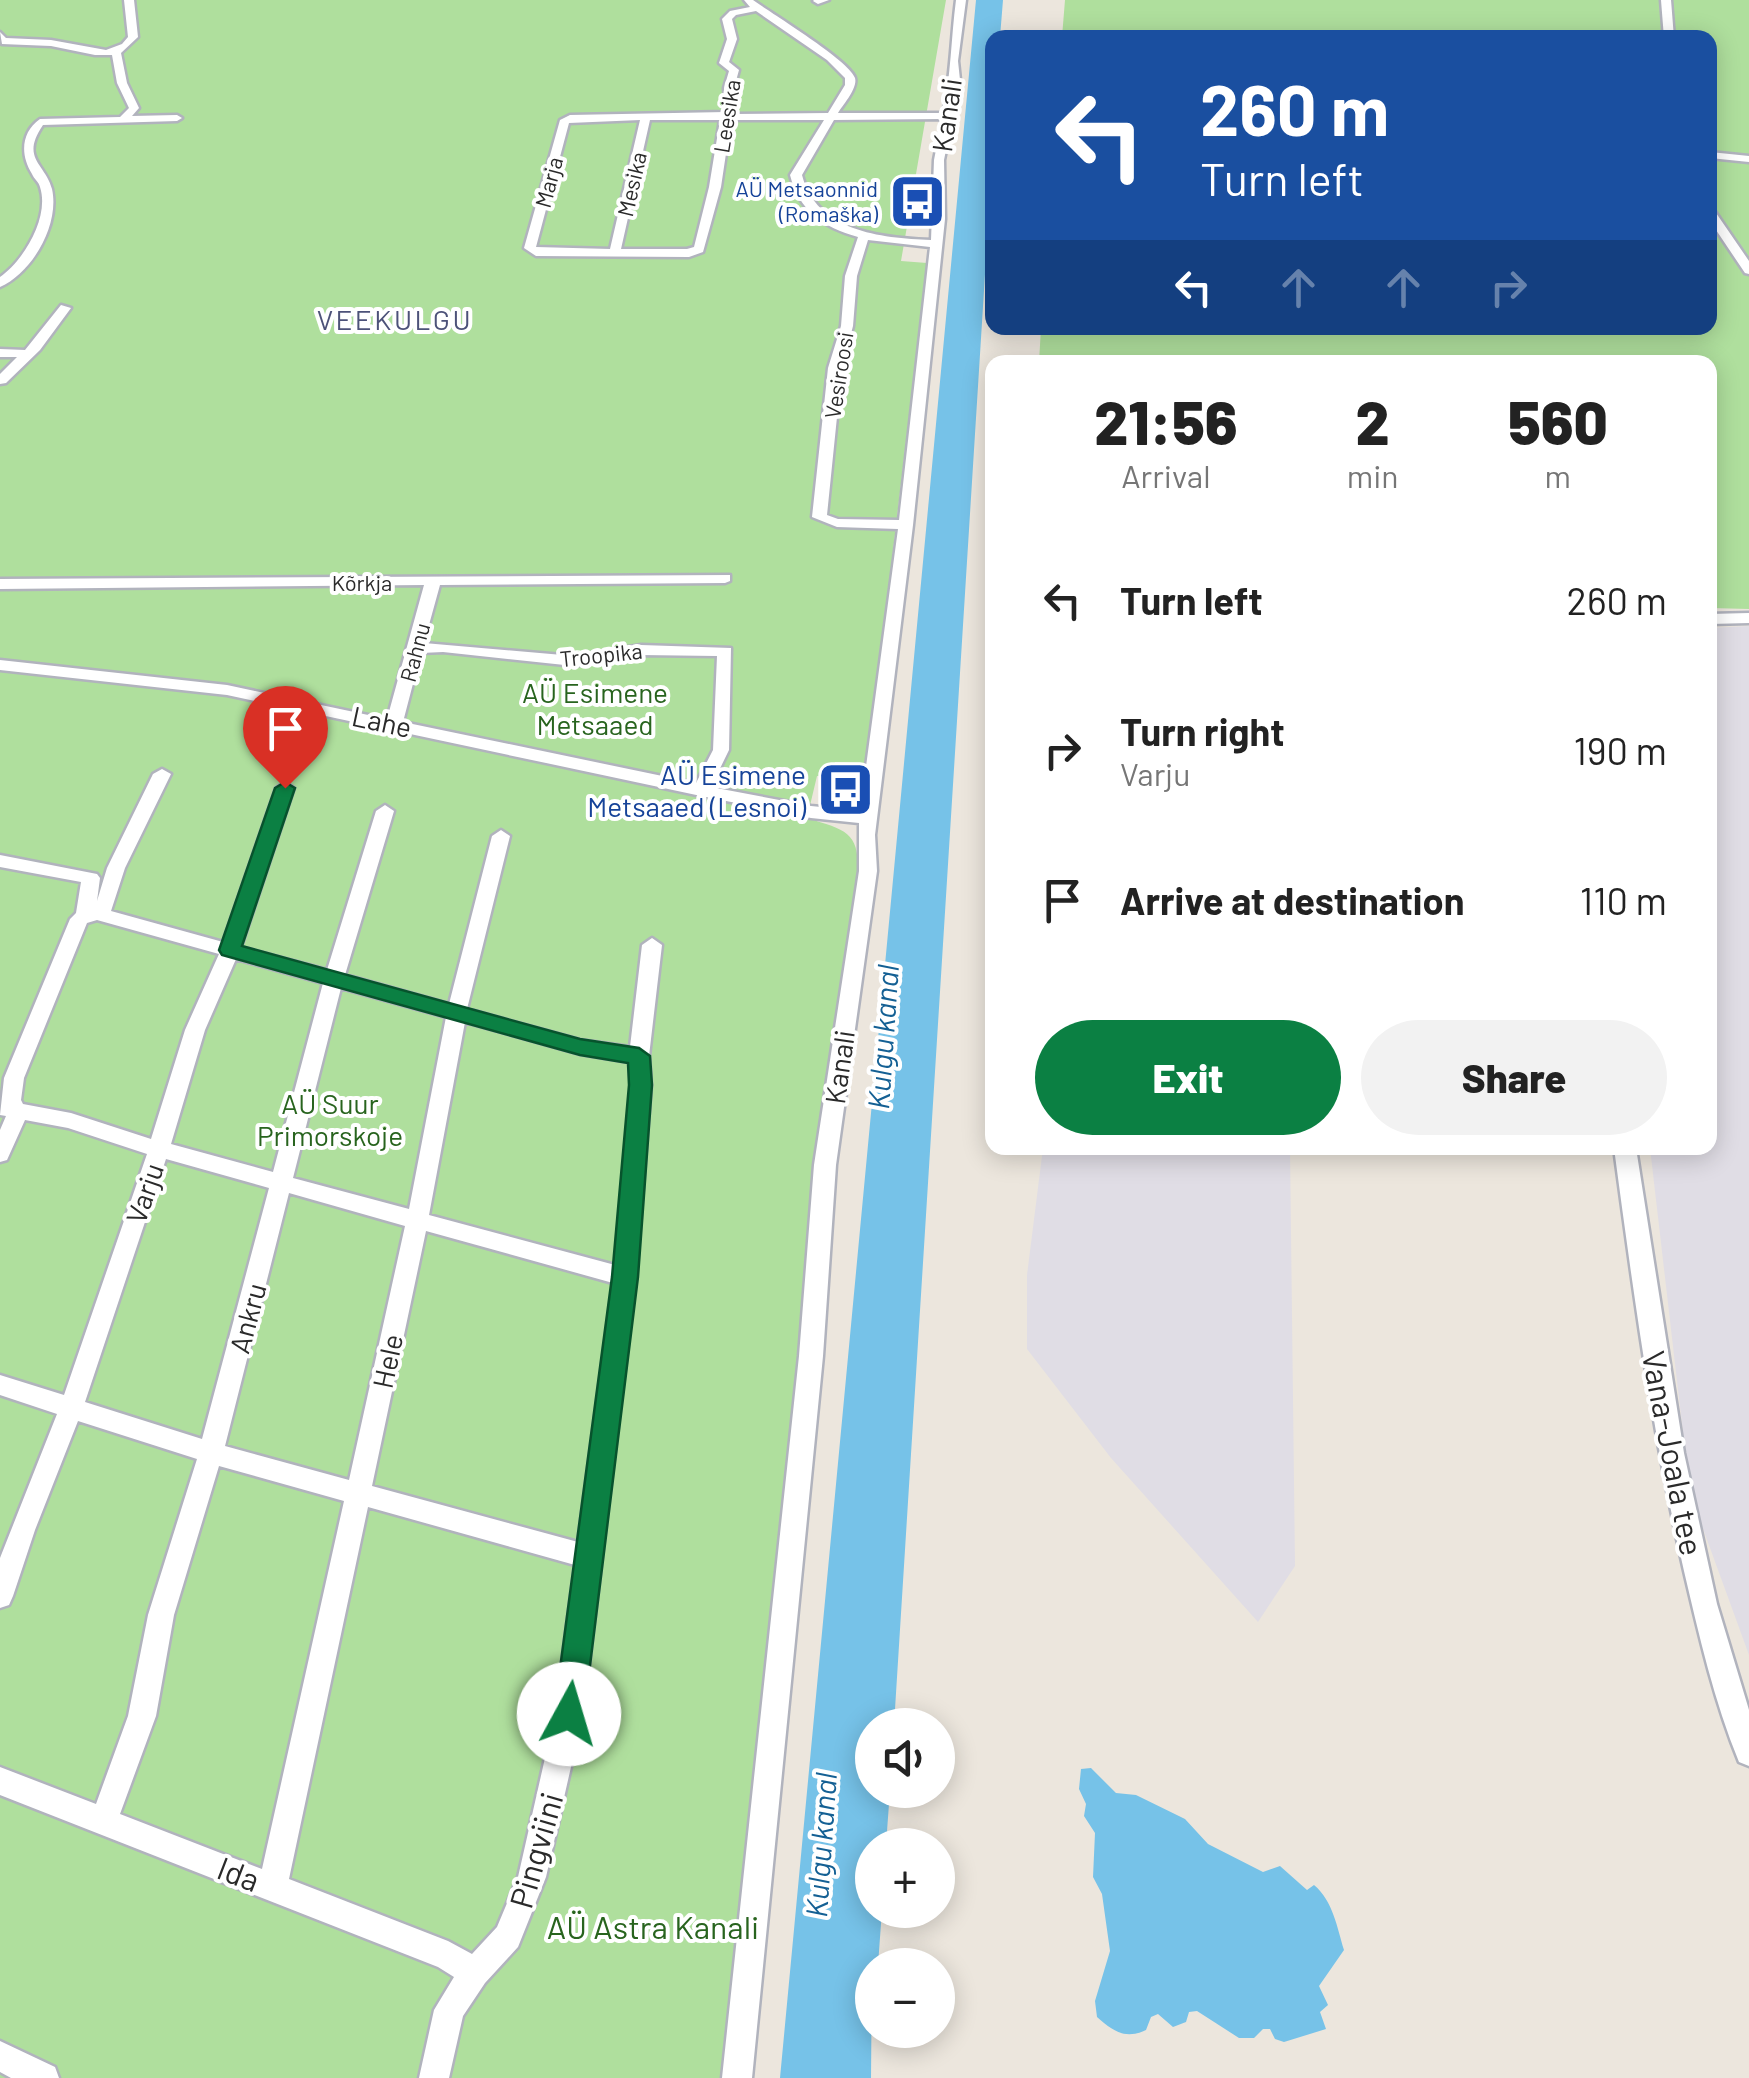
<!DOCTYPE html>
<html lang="en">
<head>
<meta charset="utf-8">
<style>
	body { margin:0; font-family:Barlow,sans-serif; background:#f2f2f2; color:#222; height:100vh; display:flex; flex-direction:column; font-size:38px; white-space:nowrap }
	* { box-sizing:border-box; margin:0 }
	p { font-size:32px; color:#767676 }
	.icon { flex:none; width:55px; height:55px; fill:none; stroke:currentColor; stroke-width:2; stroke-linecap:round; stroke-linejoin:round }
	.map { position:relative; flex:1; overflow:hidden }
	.panel { position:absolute; left:985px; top:355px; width:732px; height:800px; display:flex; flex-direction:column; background:#fff; border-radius:20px; box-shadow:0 5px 25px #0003 }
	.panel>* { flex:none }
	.guide { position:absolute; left:985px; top:30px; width:732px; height:305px; border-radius:20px; box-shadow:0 5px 25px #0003; background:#1a4fa0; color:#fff; overflow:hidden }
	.controls { position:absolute; left:855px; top:1708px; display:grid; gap:20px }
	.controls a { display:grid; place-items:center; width:100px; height:100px; border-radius:50%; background:#fff; box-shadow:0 5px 25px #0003; font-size:50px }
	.pin { position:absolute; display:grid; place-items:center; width:85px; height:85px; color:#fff; margin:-102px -42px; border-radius:50% 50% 50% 0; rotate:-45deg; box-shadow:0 0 10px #0007 }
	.pin .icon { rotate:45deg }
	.me { position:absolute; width:110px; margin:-55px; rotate:6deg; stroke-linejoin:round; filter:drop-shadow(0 0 8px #0008) }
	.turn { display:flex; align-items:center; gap:35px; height:210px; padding:0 50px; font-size:45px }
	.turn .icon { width:130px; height:130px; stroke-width:2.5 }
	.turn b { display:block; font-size:70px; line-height:85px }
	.lanes { display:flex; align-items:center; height:95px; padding:0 50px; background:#0003; justify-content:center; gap:50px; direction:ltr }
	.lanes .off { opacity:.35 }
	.eta { display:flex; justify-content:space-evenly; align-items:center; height:170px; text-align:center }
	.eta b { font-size:60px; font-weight:800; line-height:70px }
	.action { display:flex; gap:20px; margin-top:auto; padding:20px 50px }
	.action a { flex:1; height:115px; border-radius:60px; background:#0b8043; color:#fff; font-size:40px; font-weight:800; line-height:115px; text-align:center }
	.action a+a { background:#f2f2f2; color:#222 }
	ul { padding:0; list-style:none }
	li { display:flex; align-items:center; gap:30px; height:150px; padding:0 50px }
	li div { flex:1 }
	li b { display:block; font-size:38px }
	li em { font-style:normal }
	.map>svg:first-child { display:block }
	.industrial { fill:#e0dde5 }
	.green { fill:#afdf9d }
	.water { fill:#76c2e8 }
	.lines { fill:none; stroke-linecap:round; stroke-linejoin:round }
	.minor-casing { stroke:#b1b3bd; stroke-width:5 }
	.minor { fill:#fff; fill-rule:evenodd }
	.route { fill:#0b8043; stroke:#07532c; stroke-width:2.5 }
	.labels { text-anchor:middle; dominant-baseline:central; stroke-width:8; stroke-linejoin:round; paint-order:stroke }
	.far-street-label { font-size:22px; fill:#2a2a2a; stroke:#fff }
	.far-transit-label { font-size:22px; fill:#164399; stroke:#fff; text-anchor:end }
	.street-label { font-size:28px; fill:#2a2a2a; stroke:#fff }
	.far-quarter-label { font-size:28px; letter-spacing:2.5px; fill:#4d5279; stroke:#fff }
	.park-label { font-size:28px; fill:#28641e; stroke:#fff }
	.transit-label { font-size:28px; fill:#164399; stroke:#fff; text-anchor:end }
	.water-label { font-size:30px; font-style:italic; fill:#146094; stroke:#fff }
	.near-street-label { font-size:32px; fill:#2a2a2a; stroke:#fff }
	.near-park-label { font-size:32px; fill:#28641e; stroke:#fff }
</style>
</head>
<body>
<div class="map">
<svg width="1749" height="2078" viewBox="0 0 1749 2078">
	<rect width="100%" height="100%" fill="#ece6dd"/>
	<!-- industrial -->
	<path class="industrial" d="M1749 626V1655L1690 1493 1650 1148H1710V628Z
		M1043 1148H1290L1295 1566 1258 1622 1111 1458 1027 1349V1275Z"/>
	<!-- green -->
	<path class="green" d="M0 0H946L901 261 927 263 868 763 835 762 833 777 817 776 807 818C849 831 860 832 858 880L724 2078H0Z
		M1065 0H1749V609L1710 608V362H1039L1041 328H1710V38L1062 37Z"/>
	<!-- water -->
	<path class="water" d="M976 0H1003L1000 37 992 38V163L894 1725H872V1790H890L886 1845H872V1910H882L878 1965H872L871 2078H780Z
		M1091 1768 1116 1793 1136 1795 1185 1819 1208 1844 1263 1872 1280 1866 1307 1890 1314 1885C1333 1901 1337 1927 1344 1950L1319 1986 1328 2005 1320 2012 1326 2029 1284 2042 1275 2039 1270 2029H1263L1254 2038H1239L1197 2011 1189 2012 1186 2022 1173 2027 1158 2014 1151 2017 1146 2030C1125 2040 1113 2031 1097 2017L1095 2001 1110 1951 1102 1894 1093 1877 1095 1833 1084 1816 1086 1804 1079 1789 1081 1769Z"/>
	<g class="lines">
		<defs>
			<path id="minor" d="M124 0H134L138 37 121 53 127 83 139 108 132 116 177 115 182 118 177 121 43 125C20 159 45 163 52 189 60 225 32 273 0 287V277C23 261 50 218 40 187 39 182 34 179 32 174 20 155 21 132 40 119L120 117 129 108 117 83 112 55H95L51 46 2 44 0 32 6 38 51 40 106 50 122 44 128 37Z
				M744 0H753C771 13 850 61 855 78 858 88 843 105 838 113H943C951 76 951 38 956 0H966L958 61 960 80 944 160 945 219 913 525 875 835 877 871 836 1165 823 1356 752 2078H722L799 1356 814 1165 859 871V823L811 818 701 796 227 695 0 670V660L227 685 387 719 424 585 0 589V579L730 575V581L725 583 440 585 424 643 574 656 641 645 731 648 729 750 711 787 811 806 860 811 898 529 837 527 812 517 828 368 841 326 845 276 858 237C823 227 799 211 790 175L824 120H731L721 187 703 252 689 257 536 256 524 248 560 120 570 115 726 112 724 88 729 71 719 63 727 39 722 19 730 11 750 7ZM756 11 827 60 845 78V85L828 113 736 114 734 88 739 70 729 62 737 39 732 19 736 15ZM942 119 934 160 931 240C880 238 816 231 802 175L834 120ZM640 120 610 249 536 247 569 123ZM650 120H720L709 187 694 247 687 249H621ZM868 240 930 247 899 520 838 519 827 515 842 368 853 326 857 276ZM443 652 574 666 641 655 717 656 713 750 696 783 403 722 421 653Z
				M829 0 818 4 813 1 814 0Z
				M1661 0H1671L1674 38H1664Z
				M1710 152 1749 156V162L1710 158Z
				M1710 209 1714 210 1749 261V274L1745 273 1710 221Z
				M61 305 71 308 40 350 6 383 0 384V374L17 357H0V349L25 350Z
				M1749 613V623L1710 624V614Z
				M162 769 171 774 125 868 111 911 223 942 276 788 285 782 294 788 241 947 327 970 376 811 385 805 394 811 345 975 449 1004 492 836 501 830 510 836 467 1009 580 1040 630 1047 642 945 652 938 662 945 649 1056 651 1085 636 1277 583 1714 546 1877 518 1947 485 1983 463 2016 449 2078H419L434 2010 454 1977 438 1967 0 1795V1767L96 1804 128 1716 148 1615 197 1459 78 1421 35 1530 13 1596 9 1605 0 1608V1558L57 1414 0 1395V1375L64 1395 147 1154 68 1128 25 1120 7 1160 0 1162V1130L6 1116 0 1115 4 1078 70 919 76 913 81 882 0 867V855L97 874 100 878 97 901 107 868 153 774ZM97 920 219 954 185 1030 151 1139 71 1113 23 1104 21 1100 24 1078 87 923ZM236 959 323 983 273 1172 171 1144 205 1030ZM341 988 446 1017 409 1209 293 1178ZM465 1022 580 1054 629 1062 631 1085 615 1265 429 1215ZM166 1159 269 1188 202 1439 85 1402ZM289 1193 405 1226 349 1480 225 1446ZM426 1231 613 1283 578 1542 372 1486ZM219 1466 344 1501 262 1869 120 1814 156 1716 174 1615ZM368 1507 575 1565 555 1714 518 1877 497 1927 472 1954 448 1941 289 1879Z
				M1614 1148H1636L1684 1453 1717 1604 1749 1710V1766L1739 1762C1714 1701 1699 1635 1684 1571 1652 1431 1633 1290 1614 1148Z
				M0 2041 55 2067 59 2078H11L0 2072Z"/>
		</defs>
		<!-- minor casing -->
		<use href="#minor" class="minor-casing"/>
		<!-- minor -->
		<use href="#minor" class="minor"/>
	</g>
	<!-- route -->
	<path class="route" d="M285 782 295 788 242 946 580 1039 639 1048 650 1056 652 1085 638 1277 584 1714 580 1724 569 1729 558 1724 554 1714 612 1277 629 1085 628 1063 580 1055 222 955 219 950 275 788Z"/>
	<!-- icons -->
	<defs>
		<symbol id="bus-square" viewBox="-11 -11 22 22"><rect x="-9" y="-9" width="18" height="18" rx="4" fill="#1a4fb4" stroke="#fff"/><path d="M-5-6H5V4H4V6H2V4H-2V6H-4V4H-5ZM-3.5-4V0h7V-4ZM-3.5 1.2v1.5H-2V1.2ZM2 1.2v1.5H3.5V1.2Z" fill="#fff"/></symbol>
	</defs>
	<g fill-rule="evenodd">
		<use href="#bus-square" x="886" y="170" width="63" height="63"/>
		<use href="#bus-square" x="814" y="758" width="63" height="63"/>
	</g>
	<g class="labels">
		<!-- far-street labels -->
		<g class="far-street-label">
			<text transform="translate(726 116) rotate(-81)">Leesika</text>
			<text transform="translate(548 182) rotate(-75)">Marja</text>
			<text transform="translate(631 184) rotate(-77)">Mesika</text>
			<text transform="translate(838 375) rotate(-81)">Vesiroosi</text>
			<text x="362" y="582">Kõrkja</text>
			<text transform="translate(414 652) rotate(-75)">Rahnu</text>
			<text transform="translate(601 654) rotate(-6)">Troopika</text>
		</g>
		<!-- far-transit labels -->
		<g class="far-transit-label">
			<text x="878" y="188">AÜ Metsaonnid<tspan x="878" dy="25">(Romaška)</tspan></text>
		</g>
		<!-- street labels -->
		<g class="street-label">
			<text transform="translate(946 115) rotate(-82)">Kanali</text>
			<text transform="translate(382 721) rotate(12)">Lahe</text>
			<text transform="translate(839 1067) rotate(-82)">Kanali</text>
			<text transform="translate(144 1193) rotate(-71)">Varju</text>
			<text transform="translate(247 1318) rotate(-75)">Ankru</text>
			<text transform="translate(387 1361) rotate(-78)">Hele</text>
		</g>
		<!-- far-quarter labels -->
		<g class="far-quarter-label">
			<text x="395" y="319">VEEKULGU</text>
		</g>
		<!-- park labels -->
		<g class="park-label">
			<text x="595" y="692">AÜ Esimene<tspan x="595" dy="32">Metsaaed</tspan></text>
			<text x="330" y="1103">AÜ Suur<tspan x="330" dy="32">Primorskoje</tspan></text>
		</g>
		<!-- transit labels -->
		<g class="transit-label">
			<text x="806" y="774">AÜ Esimene<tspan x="806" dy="32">Metsaaed (Lesnoi)</tspan></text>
		</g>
		<!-- water labels -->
		<g class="water-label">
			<text transform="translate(882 1037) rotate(-86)">Kulgu kanal</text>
			<text transform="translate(820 1845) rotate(-86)">Kulgu kanal</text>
		</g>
		<!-- near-street labels -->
		<g class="near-street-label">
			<text transform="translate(1674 1453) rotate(79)">Vana-Joala tee</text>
			<text transform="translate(535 1850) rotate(-74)">Pingviini</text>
			<text transform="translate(239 1873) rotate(21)">Ida</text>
		</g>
		<!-- near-park labels -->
		<g class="near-park-label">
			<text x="653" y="1926">AÜ Astra Kanali</text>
		</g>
	</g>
</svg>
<div class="controls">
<a><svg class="icon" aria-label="sound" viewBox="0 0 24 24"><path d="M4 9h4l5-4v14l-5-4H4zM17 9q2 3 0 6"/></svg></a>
<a>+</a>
<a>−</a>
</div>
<div class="pin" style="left:285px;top:788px;background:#d93025"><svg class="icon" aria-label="arrive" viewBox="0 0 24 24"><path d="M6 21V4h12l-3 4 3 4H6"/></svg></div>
<svg class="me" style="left:569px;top:1714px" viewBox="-20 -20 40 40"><circle r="19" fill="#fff"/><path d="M0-13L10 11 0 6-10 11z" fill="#0b8043"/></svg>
<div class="guide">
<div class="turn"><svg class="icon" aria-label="left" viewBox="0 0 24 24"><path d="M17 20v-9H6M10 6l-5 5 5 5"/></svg><div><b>260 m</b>Turn left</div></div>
<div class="lanes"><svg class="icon" aria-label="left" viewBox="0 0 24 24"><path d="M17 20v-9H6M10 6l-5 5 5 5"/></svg><svg class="icon off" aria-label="ahead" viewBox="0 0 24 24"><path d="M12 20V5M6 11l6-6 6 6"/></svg><svg class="icon off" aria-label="ahead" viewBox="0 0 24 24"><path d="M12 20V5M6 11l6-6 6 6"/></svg><svg class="icon off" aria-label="right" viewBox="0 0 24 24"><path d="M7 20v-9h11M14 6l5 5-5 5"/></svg></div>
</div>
<section class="panel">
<div class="eta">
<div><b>21:56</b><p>Arrival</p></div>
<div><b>2</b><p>min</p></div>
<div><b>560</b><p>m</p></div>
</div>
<ul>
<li><svg class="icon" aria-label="left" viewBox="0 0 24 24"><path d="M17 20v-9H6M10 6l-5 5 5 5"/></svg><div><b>Turn left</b></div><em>260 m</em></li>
<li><svg class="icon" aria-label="right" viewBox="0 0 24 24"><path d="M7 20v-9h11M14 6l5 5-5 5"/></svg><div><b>Turn right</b><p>Varju</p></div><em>190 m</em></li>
<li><svg class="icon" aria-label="arrive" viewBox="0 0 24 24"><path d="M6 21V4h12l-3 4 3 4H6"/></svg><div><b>Arrive at destination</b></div><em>110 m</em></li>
</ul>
<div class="action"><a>Exit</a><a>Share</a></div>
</section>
</div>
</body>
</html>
